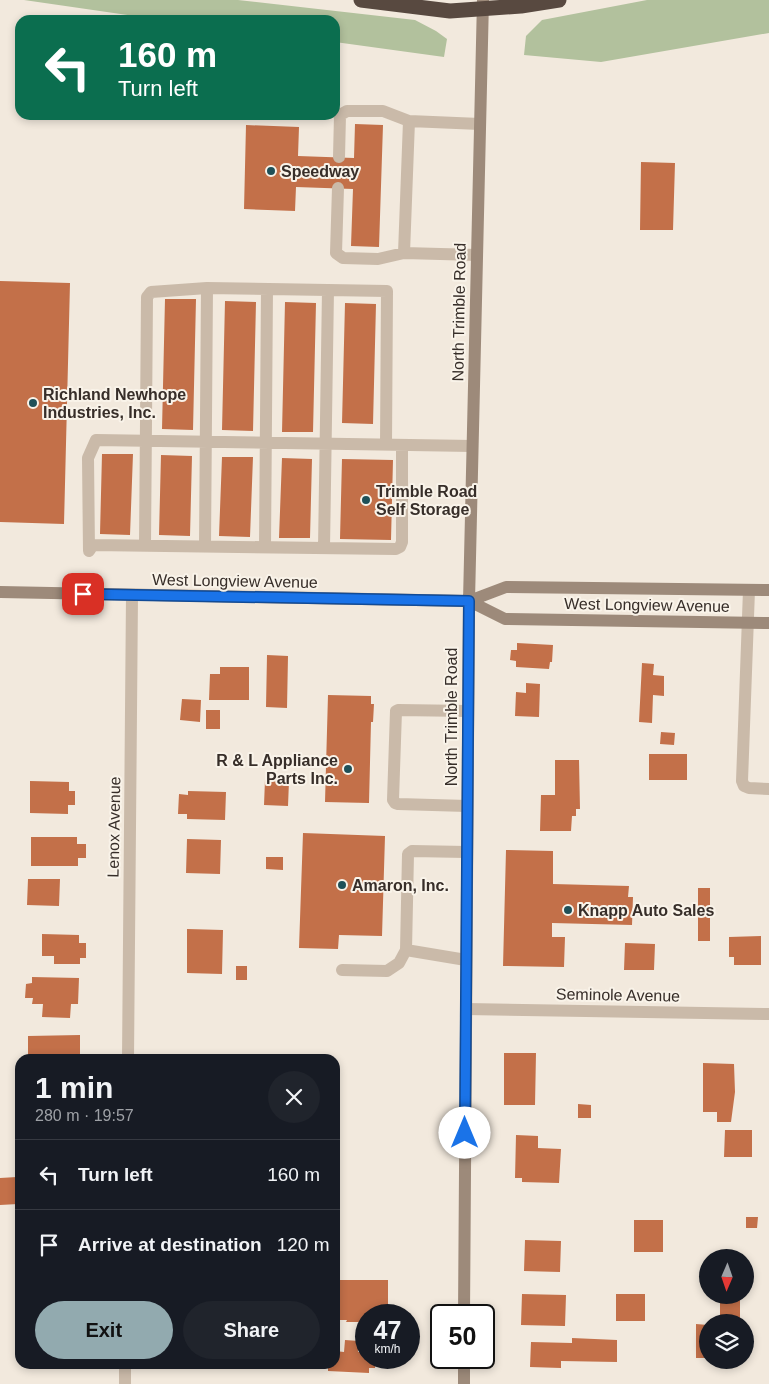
<!DOCTYPE html>
<html lang="en">
<head>
<meta charset="utf-8">
<style>
	body { margin:0; font-family:Helvetica,sans-serif; background:#20242c; color:#f1f3f6; height:100vh; display:flex; flex-direction:column; font-size:19px; white-space:nowrap }
	* { box-sizing:border-box; margin:0 }
	p { font-size:16px; color:#9ea1a6 }
	.icon { flex:none; width:28px; height:28px; fill:none; stroke:currentColor; stroke-width:2; stroke-linecap:round; stroke-linejoin:round }
	.map { position:relative; flex:1; overflow:hidden }
	.sheet { position:absolute; left:15px; top:1054px; width:325px; height:315px; display:flex; flex-direction:column; background:#171b24; border-radius:15px; box-shadow:0 2px 8px #0003 }
	.sheet>* { flex:none }
	.hud { position:absolute; left:15px; top:15px; width:325px; height:105px; border-radius:15px; box-shadow:0 2px 8px #0003; background:#0b6e4f; color:#fff; overflow:hidden }
	.needle { width:32px; rotate:182deg }
	.tools { position:absolute; left:699px; top:1249px; display:grid; gap:10px }
	.tools a { display:grid; place-items:center; width:55px; height:55px; border-radius:50%; background:#171b24; box-shadow:0 2px 8px #0003; font-size:25px }
	.speed { position:absolute; left:355px; top:1304px; display:flex; gap:10px; font-size:25px; font-weight:700; text-align:center }
	.speed>* { display:grid; place-content:center; width:65px; height:65px; border-radius:50%; background:#171b24; box-shadow:0 2px 8px #0003; line-height:1 }
	.speed small { font-size:12px; font-weight:400 }
	.speed .limit { border:2px solid #111; border-radius:8px; background:#fff; color:#111 }
	.pin { position:absolute; display:grid; place-items:center; width:42px; height:42px; color:#fff; margin:-21px; border-radius:10px; box-shadow:0 2px 8px #0006 }
	.me { position:absolute; width:55px; margin:-28px; rotate:0deg; stroke-linejoin:round; filter:drop-shadow(0 0 4px #0008) }
	.turn { display:flex; align-items:center; gap:18px; height:105px; padding:0 20px; font-size:22px }
	.turn .icon { width:65px; height:65px; stroke-width:2.5 }
	.turn b { display:block; font-size:35px; line-height:42px }
	.round { display:grid; place-items:center; flex:none; width:52px; height:52px; border-radius:26px; background:#20242c }
	.summary { display:flex; align-items:center; justify-content:space-between; height:85px; padding:0 20px }
	h1 { font-size:30px; font-weight:700; line-height:38px }
	.primary-button { display:flex; gap:10px; margin-top:auto; padding:10px 20px }
	.primary-button a { flex:1; height:58px; border-radius:30px; background:#92aaaf; color:#111; font-size:20px; font-weight:700; line-height:58px; text-align:center }
	.primary-button a+a { background:#20242c; color:#f1f3f6 }
	ul { padding:0; list-style:none }
	li { display:flex; align-items:center; gap:15px; height:70px; padding:0 20px; border-top:1px solid #363941 }
	li div { flex:1 }
	li b { display:block; font-size:19px }
	li em { font-style:normal }
	.map>svg:first-child { display:block }
	.green { fill:#b2c19d }
	.building { fill:#c37049 }
	.lines { fill:none; stroke-linecap:round; stroke-linejoin:round }
	.lane { stroke:#cabaa9; stroke-width:12 }
	.street { stroke:#cabaa9; stroke-width:12 }
	.secondary { stroke:#9d8a7a; stroke-width:12 }
	.highway { stroke:#584940; stroke-width:15 }
	.route-casing { stroke:#114b97; stroke-width:12 }
	.route { stroke:#1a73e8; stroke-width:9 }
	.poi-dot { fill:#1f5058; stroke:#f9f3e9; stroke-width:2 }
	.labels { text-anchor:middle; dominant-baseline:central; stroke-width:4; stroke-linejoin:round; paint-order:stroke }
	.poi-label { font-size:16px; font-weight:bold; fill:#372e29; stroke:#f9f3e9; text-anchor:start }
	.street-label { font-size:16px; fill:#372e29; stroke:#f9f3e9 }
</style>
</head>
<body>
<div class="map">
<svg width="769" height="1384" viewBox="0 0 769 1384">
	<rect width="100%" height="100%" fill="#f2e9dd"/>
	<!-- green -->
	<path class="green" d="M24 0H238L415 20 436 31 447 39 444 57 335 42V20H162Z
		M647 0H769V33L601 62 524 55 526 36 542 20Z"/>
	<!-- building -->
	<path class="building" d="M355 124 383 125 379 247 351 246 353 189 296 187 295 211 244 209 246 125 299 127 298 156 354 158Z
		M641 162 675 163 673 230H640Z
		M0 281 70 283 64 524 0 522Z
		M165 299H196L193 430 162 429Z
		M225 301 256 302 253 431 222 430Z
		M285 302 316 303 313 432H282Z
		M345 303 376 304 373 424 342 423Z
		M102 454H133L130 535 100 534Z
		M161 455 192 456 190 536 159 535Z
		M222 457H253L250 537 219 536Z
		M282 458 312 459 310 538H279Z
		M342 459 393 460 391 540 340 539Z
		M517 643 553 645 552 662H550L549 669 516 667V661L510 660 511 650H517Z
		M267 655 288 656 287 708 266 707Z
		M642 663 654 664 653 675 664 676V696L653 695 652 723 639 722Z
		M220 667H249V700H209L210 674H220Z
		M526 683 540 684 539 717 515 716 516 692 526 693Z
		M328 695 371 696V704H374L373 722H371L369 803 325 802Z
		M182 699 201 700 200 722 180 720Z
		M206 710H220V729H206Z
		M661 732 675 733 674 745 660 744Z
		M649 754H687V780H649Z
		M555 760H579L580 809H576V816H572L571 831H540L541 795H555Z
		M265 780 289 781 288 806 264 805Z
		M30 781 69 782V791H75V805H68V814L30 813Z
		M188 791 226 792 225 820 187 819V814H178L179 794 188 795Z
		M303 833 385 836 382 936 339 935 338 949 299 948Z
		M31 837H77V844H86V858H78V866H31Z
		M187 839 221 840 220 874 186 873Z
		M506 850 553 851V884L629 886 628 897H633L632 925 552 923V937H565L564 967 503 966Z
		M266 857H283V870L266 869Z
		M28 879H60L59 906 27 905Z
		M698 888H710V941H698Z
		M187 929 223 930 222 974 187 973Z
		M42 934 79 935V943H86V958H80V964H54V956H42Z
		M761 936V965H734V957H729V937Z
		M625 943 655 944 654 970H624Z
		M236 966H247V980H236Z
		M32 977 79 978 78 1004H71L70 1018 42 1017 43 1004H32L33 998H25L26 984 32 983Z
		M80 1035V1056L64 1059 28 1058V1036Z
		M504 1053H536L535 1105H504Z
		M703 1063 734 1064 735 1092 731 1122H717V1112H703Z
		M578 1104 591 1105V1118H578Z
		M725 1130H752V1157H724Z
		M516 1135 538 1136V1148L561 1149 559 1183 522 1182V1178H515Z
		M17 1177 18 1204 0 1205V1178Z
		M746 1217H758L757 1228H746Z
		M634 1220H663V1252H634Z
		M525 1240 561 1241 560 1272 524 1271Z
		M340 1280H388V1315H366V1322H346L347 1320H340Z
		M522 1294 566 1295 565 1326 521 1325Z
		M616 1294H645V1321H616Z
		M720 1299 740 1300V1322H728L729 1318 720 1317Z
		M696 1324 708 1325V1358H696Z
		M572 1338 617 1340V1362L561 1361V1368L530 1367 531 1342 572 1343Z
		M345 1340 359 1341 358 1352H366V1358H375V1368H369V1373L328 1371V1364H335V1351L344 1352Z"/>
	<g class="lines">
		<!-- lane -->
		<path class="lane" d="M339 157 340 115 347 111H383L409 121
			M338 188 336 253 343 258 378 259 404 253
			M477 255 404 253 409 121 480 124
			M402 445V542L400 547 396 549 93 545 89 551 88 458 96 440 472 446
			M145 545 147 297 151 292 207 288 387 291 386 444
			M205 546 207 288
			M265 547 267 289
			M324 548 328 290
			M749 590 742 781 744 786 749 788 769 789
			M467 806 398 804 395 803 393 800 396 711 398 710 468 711
			M406 950 408 854 412 851 466 852
			M342 970 387 971 399 963 406 950 466 960"/>
		<!-- street -->
		<path class="street" d="M466 1009 769 1014
			M128 1059 132 595
			M125 1384V1364"/>
		<!-- secondary -->
		<path class="secondary" d="M0 592 469 601 506 587 769 590
			M469 601 505 619 769 623
			M464 1315 469 601 483 0
			M464 1384V1358"/>
		<!-- highway -->
		<path class="highway" d="M361 0 450 11 521 6 559 0"/>
	</g>
	<g class="lines">
		<defs>
			<path id="route" d="M83 594 469 601 465 1133"/>
		</defs>
		<!-- route casing -->
		<use href="#route" class="route-casing"/>
		<!-- route -->
		<use href="#route" class="route"/>
	</g>
	<!-- markers -->
	<g class="poi-dot">
		<circle cx="271" cy="171" r="5"/>
		<circle cx="33" cy="403" r="5"/>
		<circle cx="366" cy="500" r="5"/>
		<circle cx="348" cy="769" r="5"/>
		<circle cx="342" cy="885" r="5"/>
		<circle cx="568" cy="910" r="5"/>
	</g>
	<g class="labels">
		<!-- poi labels -->
		<g class="poi-label">
			<text x="281" y="171">Speedway</text>
			<text x="43" y="394">Richland Newhope<tspan x="43" dy="18">Industries, Inc.</tspan></text>
			<text x="376" y="491">Trimble Road<tspan x="376" dy="18">Self Storage</tspan></text>
			<text x="338" y="760" text-anchor="end">R &amp; L Appliance<tspan x="338" dy="18">Parts Inc.</tspan></text>
			<text x="352" y="885">Amaron, Inc.</text>
			<text x="578" y="910">Knapp Auto Sales</text>
		</g>
		<!-- street labels -->
		<g class="street-label">
			<text transform="translate(459 312) rotate(-89)">North Trimble Road</text>
			<text transform="translate(235 581) rotate(1)">West Longview Avenue</text>
			<text transform="translate(647 605) rotate(1)">West Longview Avenue</text>
			<text transform="translate(451 717) rotate(-90)">North Trimble Road</text>
			<text transform="translate(114 827) rotate(-89)">Lenox Avenue</text>
			<text transform="translate(618 995) rotate(1)">Seminole Avenue</text>
		</g>
	</g>
</svg>
<div class="tools">
<a><svg class="needle" viewBox="-14 -14 28 28"><path d="M0-13l5 13h-10z" fill="#e53935"/><path d="M0 13l5-13h-10z" fill="#9ea1a6"/></svg></a>
<a><svg class="icon" aria-label="layers" viewBox="0 0 24 24"><path d="M12 4l9 5-9 5-9-5zM3 14l9 5 9-5"/></svg></a>
</div>
<div class="speed"><div>47<small>km/h</small></div><div class="limit">50</div></div>
<div class="pin" style="left:83px;top:594px;background:#d93025"><svg class="icon" aria-label="arrive" viewBox="0 0 24 24"><path d="M6 21V4h12l-3 4 3 4H6"/></svg></div>
<svg class="me" style="left:465px;top:1133px" viewBox="-20 -20 40 40"><circle r="19" fill="#fff"/><path d="M0-13L10 11 0 6-10 11z" fill="#1a73e8"/></svg>
<div class="hud">
<div class="turn"><svg class="icon" aria-label="left" viewBox="0 0 24 24"><path d="M17 20v-9H6M10 6l-5 5 5 5"/></svg><div><b>160 m</b>Turn left</div></div>
</div>
<section class="sheet">
<div class="summary"><div><h1>1 min</h1><p>280 m · 19:57</p></div><a class="round"><svg class="icon" aria-label="close" viewBox="0 0 24 24"><path d="M6 6l12 12M18 6L6 18"/></svg></a></div>
<ul>
<li><svg class="icon" aria-label="left" viewBox="0 0 24 24"><path d="M17 20v-9H6M10 6l-5 5 5 5"/></svg><div><b>Turn left</b></div><em>160 m</em></li>
<li><svg class="icon" aria-label="arrive" viewBox="0 0 24 24"><path d="M6 21V4h12l-3 4 3 4H6"/></svg><div><b>Arrive at destination</b></div><em>120 m</em></li>
</ul>
<div class="primary-button"><a>Exit</a><a>Share</a></div>
</section>
</div>
</body>
</html>
